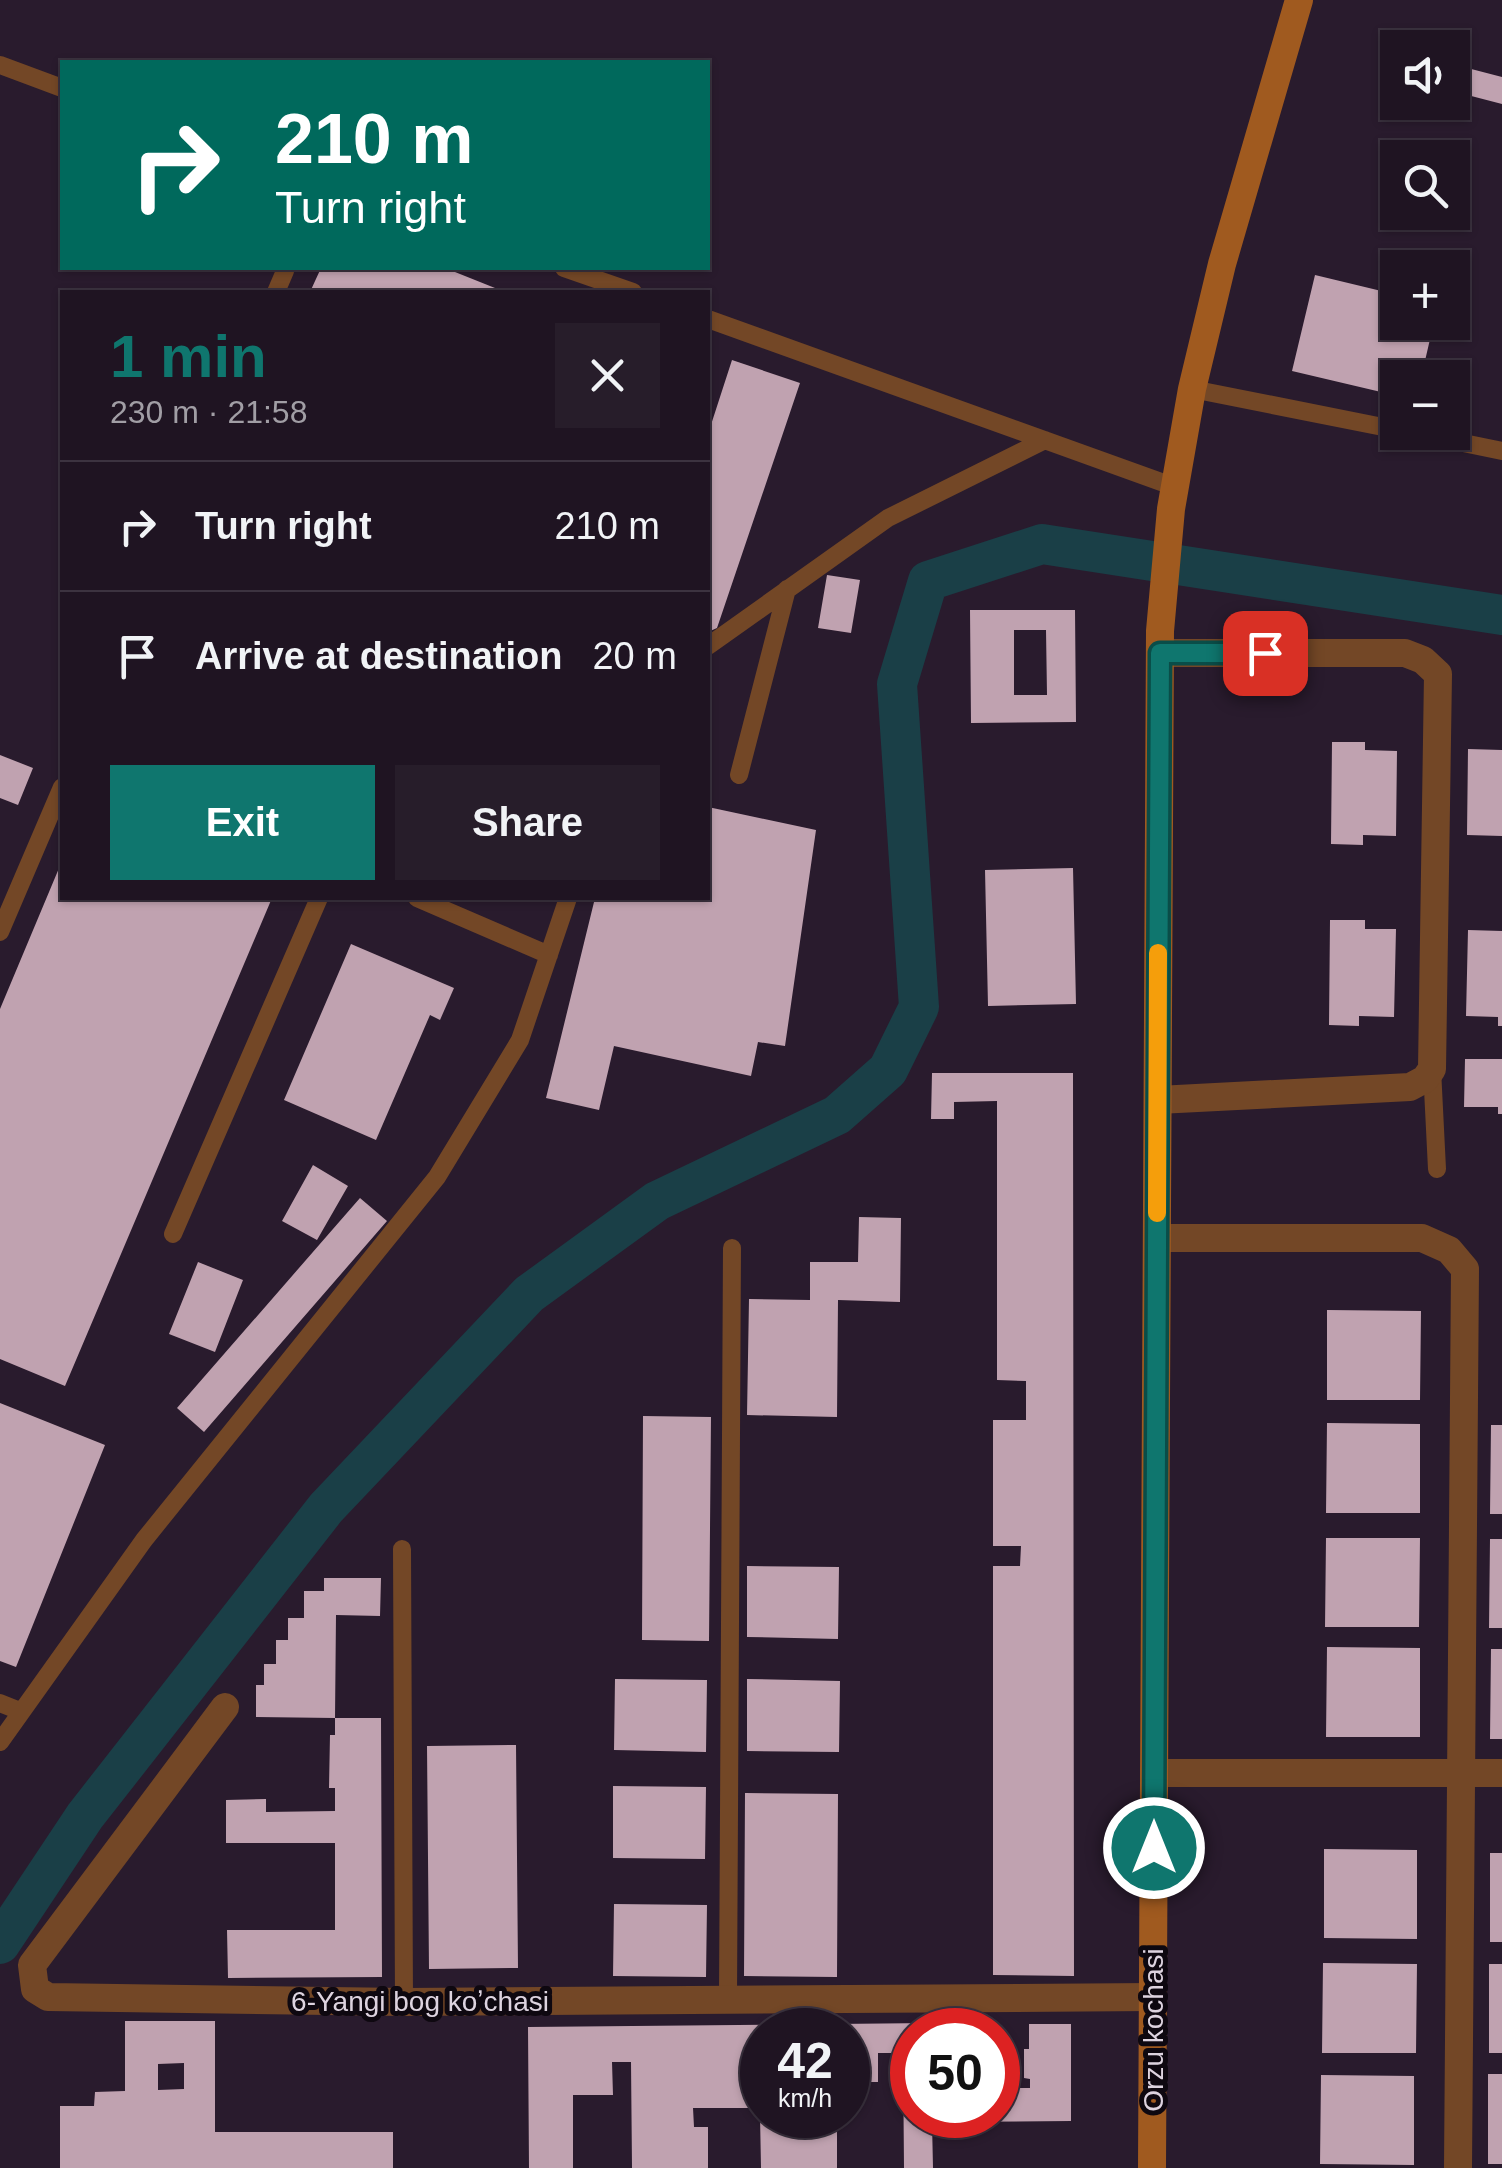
<!DOCTYPE html>
<html lang="en">
<head>
<meta charset="utf-8">
<style>
	body { margin:0; font-family:Helvetica,sans-serif; background:#271d2a; color:#f1f3f6; height:100vh; display:flex; flex-direction:column; font-size:38px; white-space:nowrap }
	* { box-sizing:border-box; margin:0 }
	p { font-size:32px; color:#a19ea5 }
	.icon { flex:none; width:55px; height:55px; fill:none; stroke:currentColor; stroke-width:2; stroke-linecap:round; stroke-linejoin:round }
	.map { position:relative; flex:1; overflow:hidden }
	.panel { position:absolute; left:60px; top:290px; width:650px; height:610px; display:flex; flex-direction:column; background:#1f1422; border-radius:0px; box-shadow:0 2px 8px #0004,0 0 0 2px #3c3340 }
	.panel>* { flex:none }
	.banner { position:absolute; left:60px; top:60px; width:650px; height:210px; border-radius:0px; box-shadow:0 2px 8px #0004,0 0 0 2px #3c3340; background:#00695c; color:#fff; overflow:hidden }
	.buttons { position:absolute; left:1380px; top:30px; display:grid; gap:20px }
	.buttons a { display:grid; place-items:center; width:90px; height:90px; border-radius:0px; background:#1f1422; box-shadow:0 2px 8px #0004,0 0 0 2px #3c3340; font-size:50px }
	.speed { position:absolute; left:740px; top:2008px; display:flex; gap:20px; font-size:50px; font-weight:700; text-align:center }
	.speed>* { display:grid; place-content:center; width:130px; height:130px; border-radius:50%; background:#1f1422; box-shadow:0 2px 8px #0004,0 0 0 2px #3c3340; line-height:1 }
	.speed small { font-size:25px; font-weight:400 }
	.speed .limit { border:15px solid #d22; background:#fff; color:#111 }
	.pin { position:absolute; display:grid; place-items:center; width:85px; height:85px; color:#fff; margin:-42px; border-radius:20px; box-shadow:0 5px 15px #0006 }
	.me { position:absolute; width:110px; margin:-55px; rotate:0deg; stroke-linejoin:round; filter:drop-shadow(0 0 8px #0008) }
	.turn { display:flex; align-items:center; gap:35px; height:210px; padding:0 50px; font-size:45px }
	.turn .icon { width:130px; height:130px; stroke-width:2.5 }
	.turn b { display:block; font-size:70px; line-height:85px }
	.round { display:grid; place-items:center; flex:none; width:105px; height:105px; border-radius:0px; background:#271d2a }
	.summary { display:flex; align-items:center; justify-content:space-between; height:170px; padding:0 50px }
	h1 { font-size:60px; font-weight:700; line-height:75px; color:#0f766e }
	.action { display:flex; gap:20px; margin-top:auto; padding:20px 50px }
	.action a { flex:1; height:115px; border-radius:0px; background:#0f766e; color:#fff; font-size:40px; font-weight:700; line-height:115px; text-align:center }
	.action a+a { background:#271d2a; color:#f1f3f6 }
	ul { padding:0; list-style:none }
	li { display:flex; align-items:center; gap:30px; height:130px; padding:0 50px; border-top:2px solid #3c3340 }
	li div { flex:1 }
	li b { display:block; font-size:38px }
	li em { font-style:normal }
	.map>svg:first-child { display:block }
	.lines { fill:none; stroke-linecap:round; stroke-linejoin:round }
	.canal { stroke:#1a3f47; stroke-width:40 }
	.building { fill:#c0a2b0; fill-rule:evenodd }
	.service { stroke:#734726; stroke-width:18 }
	.minor { stroke:#734726; stroke-width:28 }
	.secondary { stroke:#a05a1f; stroke-width:28 }
	.route-casing { stroke:#0a4d48; stroke-width:25 }
	.route { stroke:#0f766e; stroke-width:18 }
	.slow { stroke:#f59e0b; stroke-width:18 }
	.labels { text-anchor:middle; dominant-baseline:central; stroke-width:10; stroke-linejoin:round; paint-order:stroke }
	.street-label { font-size:28px; fill:#ddd3df; stroke:#0e0810 }
</style>
</head>
<body>
<div class="map">
<svg width="1502" height="2168" viewBox="0 0 1502 2168">
	<rect width="100%" height="100%" fill="#291b2d"/>
	<g class="lines">
		<!-- canal -->
		<path class="canal" d="M0 1944 85 1816 326 1508 529 1294 657 1201 837 1115 888 1070 919 1007 897 684 928 581 1042 544 1502 615"/>
	</g>
	<!-- building -->
	<path class="building" d="M1452 64 1502 77V104L1452 91Z
		M321 268H445L505 292H310Z
		M1315 275 1398 295V322H1434L1421 378H1398V396L1292 371Z
		M732 360 800 383 717 628 708 632V434Z
		M827 575 860 580 851 633 818 628Z
		M970 610H1075L1076 722 971 723ZM1014 630H1046L1047 695H1014Z
		M1332 742H1365V750L1397 751 1396 836 1363 835V845L1331 844Z
		M1468 749 1502 750V836L1467 835Z
		M0 755 33 768 18 805 0 798Z
		M708 807 816 830 785 1046 758 1042 751 1076 614 1046 599 1110 546 1098 595 898H708Z
		M62 861V898H272L65 1386 0 1359V1009Z
		M1073 868 1076 1004 988 1006 985 870Z
		M1330 920H1365V929H1396L1394 1017 1359 1016V1026L1329 1025Z
		M1468 930 1502 931V1026H1498V1017L1466 1016Z
		M351 944 454 988 440 1020 430 1015 376 1140 284 1100Z
		M1465 1059H1502V1114H1498V1107H1464Z
		M932 1073H1073L1074 1976 993 1975V1566H1020L1021 1546H993V1420H1026V1381L997 1380V1101L954 1102V1119H931Z
		M313 1165 348 1186 317 1240 282 1221Z
		M360 1198 387 1221 204 1432 177 1408Z
		M859 1217 901 1218 900 1302 838 1300 837 1417 747 1415 749 1299 810 1300V1262H858Z
		M198 1262 243 1280 215 1352 169 1334Z
		M1327 1310 1421 1311 1420 1400H1327Z
		M0 1403 105 1445 16 1667 0 1661Z
		M643 1416 711 1417 709 1641 642 1640Z
		M1327 1423 1420 1424V1513H1326Z
		M1491 1425H1502V1514H1490Z
		M1326 1538H1420L1419 1627H1325Z
		M1490 1539H1502V1628H1489Z
		M747 1566 839 1567 838 1639 747 1637Z
		M324 1578H381L380 1616 336 1615 335 1718 256 1717V1685H264V1664H276V1640H288V1618H304V1591H324Z
		M1327 1647 1420 1648V1737H1326Z
		M1491 1649H1502V1739H1490Z
		M615 1679 707 1680 706 1752 614 1750Z
		M747 1679 840 1681 839 1752 747 1751Z
		M335 1718H381L382 1977 228 1978 227 1930H335V1843H226V1800L266 1799V1812L335 1811V1788H329L330 1735H335Z
		M516 1745 518 1968 429 1969 427 1746Z
		M613 1786 706 1787 705 1859 613 1858Z
		M745 1793 838 1794 837 1977 744 1976Z
		M1324 1849 1417 1850V1939L1324 1938Z
		M1490 1853H1502V1942H1490Z
		M614 1904 707 1905 706 1977 613 1976Z
		M1323 1963 1417 1964 1416 2053H1322Z
		M1489 1964H1502V2053H1489Z
		M931 2013H961V2030H912V2115H998V2078H1010V2088H1030V2079L1024 2078V2049H1029V2024H1071V2121L932 2122 933 2168H904L903 2053H878V2082H848V2030H762V2108H693L694 2127H708V2168H632L631 2062H612L613 2095H573V2168H529L528 2027 931 2023Z
		M125 2021H215V2132H393V2168H60V2106H94L95 2092 125 2091ZM184 2063V2089L158 2090V2064Z
		M1488 2074H1502V2164H1488Z
		M1321 2075 1414 2076V2165L1320 2164Z
		M760 2115H837V2168H761Z"/>
	<g class="lines">
		<!-- service -->
		<path class="service" d="M0 65 62 88
			M564 268 633 292
			M276 292 285 271
			M708 319 1175 487
			M1192 389 1398 430
			M1410 432 1502 451
			M708 646 888 518 1045 440
			M739 775 787 589
			M417 898 549 955
			M0 932 62 787
			M1432 1069 1437 1169
			M173 1234 319 898
			M402 1549 404 2002
			M0 1703 20 1711
			M0 1742 144 1540 437 1177 520 1040 568 898
			M728 1999 732 1248"/>
		<!-- minor -->
		<path class="minor" d="M1158 1100 1410 1087 1425 1079 1432 1069 1438 674 1423 660 1405 653H1160
			M1157 1238H1422L1449 1250 1465 1269 1458 2168
			M225 1707 32 1965 35 1989 48 1997 404 2002 1153 1997
			M1154 1773H1502"/>
		<!-- secondary -->
		<path class="secondary" d="M1152 2168 1160 631 1171 509 1192 389 1222 264 1299 0"/>
	</g>
	<g class="lines">
		<defs>
			<path id="route" d="M1154 1848 1160 653H1265"/>
		</defs>
		<!-- route casing -->
		<use href="#route" class="route-casing"/>
		<!-- route -->
		<use href="#route" class="route"/>
		<!-- slow -->
		<path class="slow" d="M1157 1213 1158 953"/>
	</g>
	<g class="labels">
		<!-- street labels -->
		<g class="street-label">
			<text x="420" y="2001">6-Yangi bog koʼchasi</text>
			<text transform="translate(1153 2030) rotate(-90)">Orzu kochasi</text>
		</g>
	</g>
</svg>
<div class="buttons">
<a><svg class="icon" aria-label="sound" viewBox="0 0 24 24"><path d="M4 9h4l5-4v14l-5-4H4zM17 9q2 3 0 6"/></svg></a>
<a><svg class="icon" aria-label="search" viewBox="0 0 24 24"><circle cx="10" cy="10" r="6"/><path d="M15 15l6 6"/></svg></a>
<a>+</a>
<a>−</a>
</div>
<div class="speed"><div>42<small>km/h</small></div><div class="limit">50</div></div>
<div class="pin" style="left:1265px;top:653px;background:#d93025"><svg class="icon" aria-label="arrive" viewBox="0 0 24 24"><path d="M6 21V4h12l-3 4 3 4H6"/></svg></div>
<svg class="me" style="left:1154px;top:1848px" viewBox="-20 -20 40 40"><circle r="17" fill="#0f766e" stroke="#fff" stroke-width="3"/><path d="M0-11L8 9 0 5-8 9z" fill="#fff"/></svg>
<div class="banner">
<div class="turn"><svg class="icon" aria-label="right" viewBox="0 0 24 24"><path d="M7 20v-9h11M14 6l5 5-5 5"/></svg><div><b>210 m</b>Turn right</div></div>
</div>
<section class="panel">
<div class="summary"><div><h1>1 min</h1><p>230 m · 21:58</p></div><a class="round"><svg class="icon" aria-label="close" viewBox="0 0 24 24"><path d="M6 6l12 12M18 6L6 18"/></svg></a></div>
<ul>
<li><svg class="icon" aria-label="right" viewBox="0 0 24 24"><path d="M7 20v-9h11M14 6l5 5-5 5"/></svg><div><b>Turn right</b></div><em>210 m</em></li>
<li><svg class="icon" aria-label="arrive" viewBox="0 0 24 24"><path d="M6 21V4h12l-3 4 3 4H6"/></svg><div><b>Arrive at destination</b></div><em>20 m</em></li>
</ul>
<div class="action"><a>Exit</a><a>Share</a></div>
</section>
</div>
</body>
</html>
